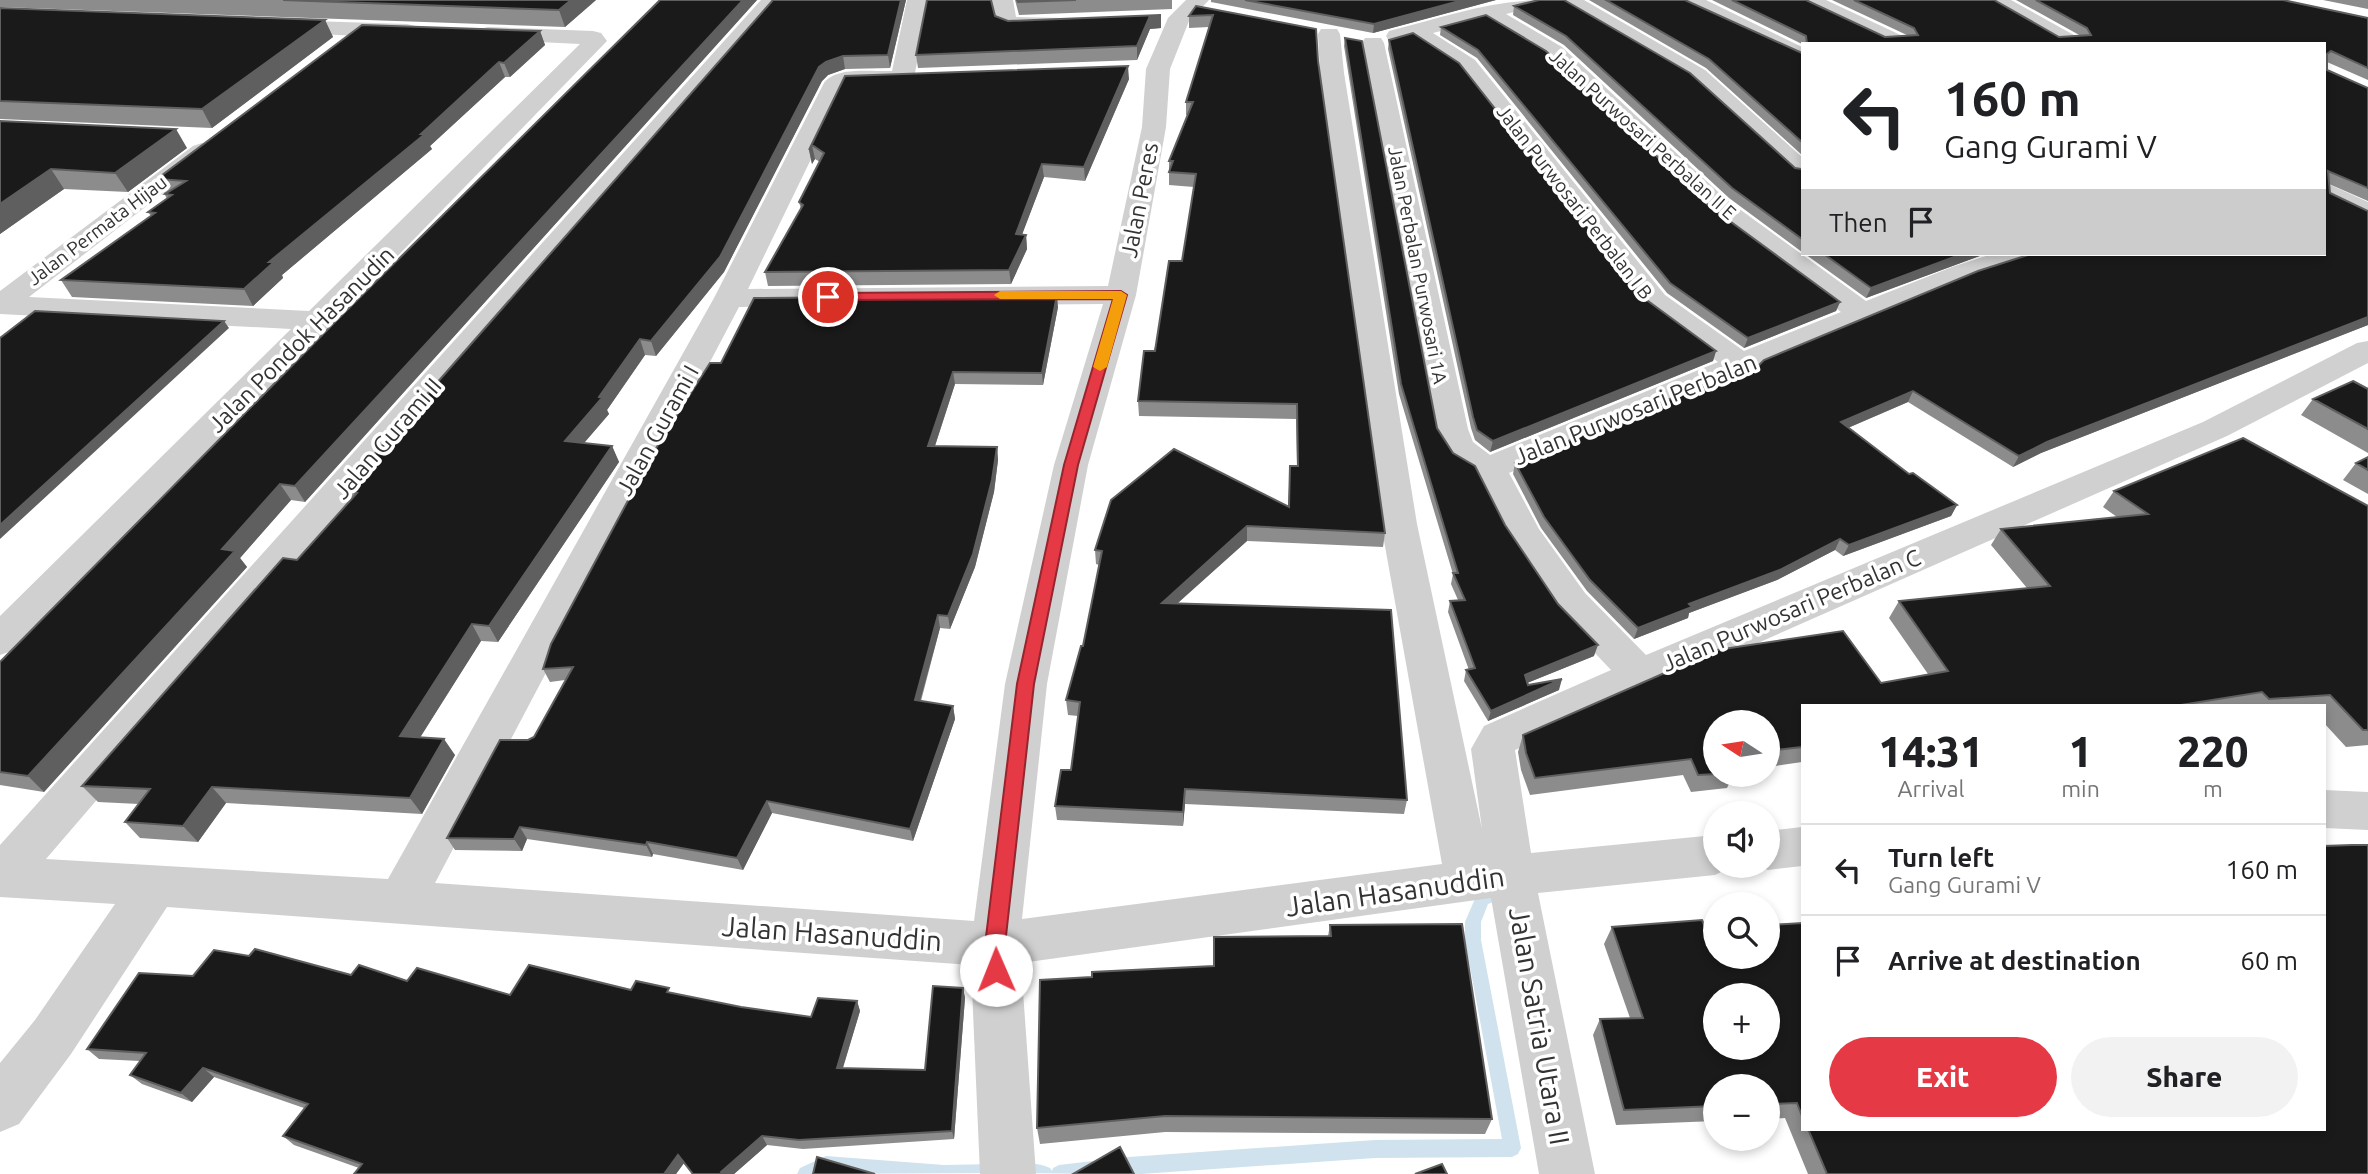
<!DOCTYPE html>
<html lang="en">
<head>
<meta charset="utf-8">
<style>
	body { margin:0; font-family:Ubuntu,sans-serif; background:#f2f2f2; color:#202124; height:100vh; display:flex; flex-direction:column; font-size:26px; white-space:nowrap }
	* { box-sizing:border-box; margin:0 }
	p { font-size:23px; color:#757577 }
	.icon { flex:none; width:38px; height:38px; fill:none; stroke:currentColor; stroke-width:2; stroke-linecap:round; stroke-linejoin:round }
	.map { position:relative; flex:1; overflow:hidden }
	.sheet { position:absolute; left:1801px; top:704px; width:525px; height:427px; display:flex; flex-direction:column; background:#fff; border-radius:0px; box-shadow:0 4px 10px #0003 }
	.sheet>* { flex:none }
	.banner { position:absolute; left:1801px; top:42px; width:525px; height:214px; border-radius:0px; box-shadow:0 4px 10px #0003; background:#fff; color:#202124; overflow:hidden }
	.needle { width:46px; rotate:282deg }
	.fabs { position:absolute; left:1703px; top:710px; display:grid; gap:14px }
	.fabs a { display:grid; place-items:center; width:77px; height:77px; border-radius:50%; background:#fff; box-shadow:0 4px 10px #0003; font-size:35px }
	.pin { position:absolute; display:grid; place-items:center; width:60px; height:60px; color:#fff; margin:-30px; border:4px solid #fff; border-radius:50%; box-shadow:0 2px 7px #0007 }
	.me { position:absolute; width:77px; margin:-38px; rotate:359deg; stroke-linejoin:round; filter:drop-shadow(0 0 5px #0008) }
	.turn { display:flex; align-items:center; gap:24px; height:147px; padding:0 28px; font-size:32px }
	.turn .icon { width:91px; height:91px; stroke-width:2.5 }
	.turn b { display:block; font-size:49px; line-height:60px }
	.then { display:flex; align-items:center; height:66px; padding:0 28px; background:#0003; gap:14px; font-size:26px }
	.eta { display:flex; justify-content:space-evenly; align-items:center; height:119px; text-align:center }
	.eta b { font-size:42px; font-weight:800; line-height:49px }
	.button { display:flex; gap:14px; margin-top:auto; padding:14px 28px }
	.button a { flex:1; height:80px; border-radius:42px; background:#e63946; color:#fff; font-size:28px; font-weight:800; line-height:80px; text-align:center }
	.button a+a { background:#f2f2f2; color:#202124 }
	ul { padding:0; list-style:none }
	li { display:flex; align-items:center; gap:21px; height:91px; padding:0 28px; border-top:2px solid #e0e0e0 }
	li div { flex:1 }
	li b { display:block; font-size:26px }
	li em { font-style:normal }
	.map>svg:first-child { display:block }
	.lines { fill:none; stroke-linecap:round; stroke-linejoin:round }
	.stream { fill:#cfe2ee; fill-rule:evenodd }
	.minor { fill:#d0d0d0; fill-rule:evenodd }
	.wall { fill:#8c8c8c }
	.shaded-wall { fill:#5f5f5f }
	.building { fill:#1a1a1a; stroke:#5f5f5f; stroke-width:2; fill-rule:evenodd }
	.route { fill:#e63946; stroke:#96252e; stroke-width:2 }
	.slow { fill:#f59e0b }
	.labels { text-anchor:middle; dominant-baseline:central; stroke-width:7; stroke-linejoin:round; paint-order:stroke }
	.far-street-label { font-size:19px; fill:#333; stroke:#fff }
	.street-label { font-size:23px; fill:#333; stroke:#fff }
	.near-street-label { font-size:28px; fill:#333; stroke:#fff }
</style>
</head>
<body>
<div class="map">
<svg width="2368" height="1174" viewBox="0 0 2368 1174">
	<rect width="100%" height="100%" fill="#fff"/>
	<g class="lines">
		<!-- stream -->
		<path class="stream" d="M1496 887 1501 889 1504 894 1501 899 1488 904 1481 922V940L1521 1148 1518 1154 1512 1157 1375 1158 1141 1174 1108 1173 1105 1167 1108 1161 1114 1158 1375 1140 1502 1139 1465 940V922L1477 894Z
			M826 1156 944 1165 996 1164 1002 1167 1005 1173 797 1174 800 1168Z
			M1093 1161 1099 1164 1102 1170 1100 1174 1012 1173 1015 1167C1025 1162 1040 1163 1050 1168L1052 1171 1053 1168 1059 1165Z"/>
		<!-- minor -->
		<path class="minor" d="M761 0H784L46 859 388 879 714 298 824 83C836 66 873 72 892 71L907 0H929L914 78 910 83 902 85 846 87 748 289 1108 286 1142 127 1146 69 1168 18 1186 0H1209L1189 21 1170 69 1166 127 1136 295 1088 465 1047 684 1022 919 1442 864 1381 524 1320 73 1318 34 1321 29H1337L1340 34 1344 73 1417 524 1482 829 1471 749 1484 726 1611 670 1557 613 1505 534 1475 475 1453 462 1437 437 1362 43 1365 38H1381L1384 43 1468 429 1473 442 1490 455 1718 362 1643 307 1459 70 1411 39 1397 43 1389 41 1386 36 1389 31C1441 18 1490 0 1545 0L1542 5 1506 14 1562 47 1727 200 1866 301 1952 267 1992 254H2034L2030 260 1972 279 1758 369 1755 373 1742 375 1509 473 1539 529 1585 593 1646 655 2203 422 2357 343 2368 341V363L2227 436 1515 750 1531 853 1715 835V866H1733L1715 875 1538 893 1595 1174H1539L1491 898 1021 963 1036 1174H980L971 965 167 907 71 1054 19 1124 0 1132V1063L35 1020 115 904 0 897V845ZM1484 20 1546 57 1707 212 1841 312 1744 351 1665 295 1475 60 1433 33ZM1103 304 1054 465 1005 684 974 921 435 883 739 307Z
			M991 0H1013L1016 17 1063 18 1066 23 1063 28 1055 30 999 29Z
			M1558 0H1584L1705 70 1802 157V178L1793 176 1689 80 1561 5Z
			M1678 0H1706L1802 47V63L1681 5Z
			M1798 0H1826L1909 39 1912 44H1883L1801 5Z
			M1985 0H2011L2081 39 2084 44H2056L1988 5Z
			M278 20 407 24 415 26 418 31 415 36 407 38 270 32 267 27 270 22Z
			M488 27 593 31 601 33 607 41 14 650 0 655V616L291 329 0 314V291L193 146 202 143 211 146 215 151 211 156 29 297 309 311 580 44 480 39 477 34 480 29Z
			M2324 182 2368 202V221L2324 201Z
			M2324 790 2368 792V830L2324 828Z
			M1802 827V866L1768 870 1758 866H1768V831Z"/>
	</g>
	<!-- wall -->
	<path class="wall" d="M0 0H596L565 27 0 7Z
		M660 0H757L305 502 291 500 240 558 247 567 44 792 0 785V662Z
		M773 0H906L890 68 845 69 828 75 822 81 724 272 656 356 645 355 607 410 609 414 584 443 612 446 619 462 498 642 481 641 420 737 455 755 422 814 226 803 198 842 140 838 125 822 139 804 98 802 82 786 297 560 349 502 342 491Z
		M1015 0H1172V9L1019 15Z
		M1211 0H1496L1373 33 1211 2Z
		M1589 0H1685L1802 53V155L1706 68Z
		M1712 0H1806L1885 37 1909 36 1832 0H1994L2059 37 2081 36 2016 0H2283L2368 18V80L2327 62V70L2368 88V201L2329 184 2330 193 2368 211V325L2041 453 2013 467 1908 402 1848 428 1909 474 1913 473 1957 505 1951 516 1843 556 1835 550 1777 580 1689 613 1688 618 1634 639 1587 591 1541 528 1513 474 1515 463 1747 367 1759 365 1764 360 1978 271 2031 254H2324V44H1802Z
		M2323 0H2368V9Z
		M1196 6 1318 61 1385 533 1383 547 1247 541 1178 603 1407 800 1404 814 1185 804 1183 826 1057 820 1055 806 1071 770 1078 716 1068 715 1066 700 1083 646 1099 565 1096 564 1095 550 1288 507 1290 466H1297L1296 419 1139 416 1138 401 1182 261 1194 187 1169 185V161L1188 115H1186V102L1209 27 1189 28V16Z
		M1514 6 1795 168 1802 169V252L1729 198 1564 45 1513 15Z
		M0 8 325 20 333 37 212 128 0 119Z
		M1161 15V28L1150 29 1137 60 918 68 916 55 995 16 1008 21Z
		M1486 15 1708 205 1840 302 1836 311 1744 348 1667 293 1477 58 1440 35 1441 27Z
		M540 31 545 45 510 77H505L430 146 432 149 282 275 283 278 253 306 72 297 61 280 151 216 148 212 167 199 157 179Z
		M1345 38 1437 428 1453 453 1505 525 1594 656 1527 683 1528 685 1559 690 1488 721 1464 681 1466 670H1469L1448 612 1450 601 1458 600 1451 584 1453 574 1399 394 1344 46Z
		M1389 40 1644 298 1716 351 1713 361 1490 452 1475 440 1471 428 1388 49Z
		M845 76 1129 79 1085 181 1044 177 1022 234 1026 235 1027 249 1011 284 768 286 765 272 801 209 799 202 820 162 815 159 812 164 809 150Z
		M0 121 187 148 128 192 64 189 0 234Z
		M1805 254H1985L1866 298Z
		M1058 307 1043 385 955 384 935 446 997 447 998 460 994 492 975 567 950 629 940 628 921 701 953 706 955 719 913 841 772 813 743 870 653 854 652 857 527 839 522 851 455 850 447 838 528 740 534 737 565 680 550 682 543 669 721 363Z
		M2368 389V453L2301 415 2313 399Z
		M2368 457V494L2343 480 2356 463Z
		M2114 491 2368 506V745L2346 747 2324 723V705H1802V762L1768 767V723H1715V775H1733L1727 788 1691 792 1683 775 1530 795 1521 770 1518 752 1523 735 1881 683 1928 674 1889 618 1899 601 2027 588 1991 545 2001 529 2117 517 2103 507Z
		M1802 923V1129H2324L2368 1174H1808L1785 1118 1768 1119V1087H1715V1121L1616 1125 1593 1035 1600 1019 1630 1018 1604 944 1612 927H1705Z
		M1330 925 1492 1119 1485 1134 1165 1132 1040 1144 1037 1128 1092 977 1213 966 1214 937 1328 936Z
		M351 975 510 995 631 990 672 993 741 1007 811 1017 857 1001 860 1011 843 1068 925 1070 963 988 965 998 954 1139 803 1149 767 1145 734 1174H692L684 1163 676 1174H354L359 1168 294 1145 283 1136 304 1108 214 1077 192 1102 142 1084 130 1075 140 1061 99 1059 87 1049 193 976Z"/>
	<!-- shaded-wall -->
	<path class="shaded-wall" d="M571 0H596L565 27 559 10Z
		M743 0H757L305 502 295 486Z
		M901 0H906L890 68 888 55Z
		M1463 0H1496L1373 33 1374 24Z
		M1161 15V28L1150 29 1137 60V46L1150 16Z
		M325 20 333 37 212 128 202 109Z
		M540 31 545 45 510 77 504 63Z
		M843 56 845 69 828 75 822 81 724 272 656 356 651 341 819 67 826 62Z
		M499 62 505 77 430 146 432 149 282 275 283 278 253 306 244 289 269 262 421 134Z
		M1128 66 1129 79 1085 181 1084 167Z
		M176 129 187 148 128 192 115 173Z
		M812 145 815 159 812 164 809 150Z
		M1042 164 1044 177 1017 248 1016 234Z
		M51 169 64 189 0 234V204Z
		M1026 235 1027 249 1011 284 1009 270Z
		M1962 254H1985L1866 298 1871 288Z
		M1057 295 1058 307 1043 385 1042 373Z
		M1840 302 1836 311 1744 348 1748 338Z
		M2368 317V325L2041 453 2013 467 2019 456 2047 442Z
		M224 321 229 328 0 539V525Z
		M640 339 645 355 607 410 609 414 572 457 565 441 599 397Z
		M1716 351 1713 361 1490 452 1493 441Z
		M953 372 955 384 931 458 928 446Z
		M1913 391 1908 402 1836 433 1841 422Z
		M612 446 619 462 498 642 489 626Z
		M997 447 998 460 994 492 975 567 950 629 948 616Z
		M280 484 291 500 240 558 247 567 44 792 28 776 222 549Z
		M1957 505 1951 516 1843 556 1849 545Z
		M1247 526V541L1162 617V603Z
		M1840 539 1835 550 1777 580 1689 613 1688 618 1634 639 1638 628 1689 604Z
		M938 615 940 628 917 712 915 700Z
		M472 624 481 641 411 752 400 736Z
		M1598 645 1594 656 1522 685 1525 675Z
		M1562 679 1559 690 1488 721 1491 711Z
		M953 706 955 719 913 841 910 829Z
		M444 739 455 755 422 814 410 798Z
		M212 787 226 803 198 842 183 826Z
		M1185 789V804L1183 826V812Z
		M767 801 772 813 743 870 737 858Z
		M520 827 527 839 522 851 514 839Z
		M647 842 653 854 652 857 646 845Z
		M963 988 965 998 954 1139 952 1131Z
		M857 1001 860 1011 840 1077 837 1068Z
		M203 1068 214 1077 192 1102 181 1093Z
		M762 1136 767 1145 734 1174H722L721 1172Z
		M678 1155 684 1163 676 1174H664Z"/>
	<!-- building -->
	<path class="building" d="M283 0H571L559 10Z
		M660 0H743L295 486 280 484 222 549 235 551 28 776 0 772V662L336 321Z
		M773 0H901L888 55 843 56 826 62 819 67 720 257 651 341 640 339 599 397 602 398 565 441 612 446 489 626 472 624 400 736 444 739 410 798 212 787 183 826 125 822 150 789 82 786 283 558 297 560 357 493 342 491Z
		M927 0H991L995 16 1008 21 1161 15 1150 16 1137 46 916 55Z
		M1017 0H1076L1018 2Z
		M1245 0H1463L1374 24Z
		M1539 0H1564L1690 73 1795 168 1802 169V239L1732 188 1566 36 1514 6Z
		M1606 0H1685L1802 53V142L1709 59Z
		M1732 0H1806L1885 37 1918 35 1914 28 1854 0H1994L2059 37 2091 35 2087 28 2036 0H2283L2368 18V68L2331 51 2327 54V70L2368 88V188L2328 171 2330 193 2368 211V317L2047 442 2019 456 1913 391 1841 422 1909 474 1913 473 1957 505 1849 545 1840 539 1782 569 1689 604 1692 607 1638 628 1590 580 1544 517 1515 463 1747 367 1759 365 1764 360 1978 271 2031 254H2324V44H1807L1806 36Z
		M1196 6 1316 29 1318 61 1385 533 1247 526 1162 603 1391 610 1407 800 1185 789 1183 812 1055 806 1061 770H1071L1080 702 1066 700 1081 646H1083L1102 551 1095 550 1111 500 1174 449 1289 507 1290 466H1298L1297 404 1138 401 1144 351H1155L1169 261H1182L1196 174 1169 172 1173 161H1169L1193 102H1186L1213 15 1189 16Z
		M0 8 325 20 202 109 0 101Z
		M1486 15 1546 51 1708 205 1840 302 1748 338 1670 283 1478 50 1441 27Z
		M362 25 540 31 504 63 499 62 421 134H425L269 262H274L244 289 61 280 155 213 148 212 172 195 165 194 186 181 157 179Z
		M1413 33 1459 63 1644 298 1716 351 1493 441 1477 430 1473 417 1389 40Z
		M1345 38 1362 41 1437 428 1453 453 1475 466 1505 525 1558 604 1598 645 1525 675 1528 685 1562 679 1491 711 1466 670 1475 668 1450 601 1465 600 1453 573H1458L1401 384Z
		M1128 66 1084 167 1042 164 1016 234 1026 235 1009 270 765 272 803 205 799 202 824 153 812 145 809 150 845 76Z
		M0 121 176 129 115 173 51 169 0 204Z
		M1824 254H1962L1871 288Z
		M1057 295 1042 373 953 372 928 446 997 447 992 480 973 554 948 616 938 615 915 700 953 706 910 829 767 801 737 858 647 842 646 845 520 827 514 839 447 838 500 740H528L534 737 573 667 543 669 551 644 660 441 710 363H721L754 298Z
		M35 311 224 321 0 525V338Z
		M2353 381 2368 389V429L2313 399Z
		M2243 438 2368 506V730H2363L2330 695 2269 699 2262 692 2181 705H1802V747L1768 751V723H1715V774L1698 775 1691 759 1535 778 1526 753 1523 735 1717 650 1843 631 1881 683 1948 671 1899 601 2050 586 2001 529 2148 514 2114 491Z
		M2368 457V470L2356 463Z
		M2352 845H2368V1174H1827L1808 1129H2324V846Z
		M1702 920 1705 927H1715V957H1768V925L1802 923V1116L1797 1103 1768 1104V1087H1715V1106L1624 1110 1600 1019 1643 1018 1612 927ZM1715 996H1768V1048H1715Z
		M1462 924 1492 1119 1165 1116 1037 1128 1040 980 1092 977V972L1214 966V937L1331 936 1330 925Z
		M255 949 351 975 359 965 407 981 417 968 510 995 529 965 631 990 636 981 669 988 667 992 741 1007 811 1017 818 998 857 1001 837 1068 925 1070 933 986 963 988 952 1131 799 1140 762 1136 721 1172 723 1174H693L678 1155 664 1174H354L362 1164 283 1136 308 1104 203 1068 181 1093 130 1075 146 1053 87 1049 139 973 193 976 214 950 249 956Z
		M1120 1147 1134 1174H1073Z
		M817 1157 875 1174H813Z
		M1442 1164 1447 1174H1415Z"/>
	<!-- route -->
	<path class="route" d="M1121 291 1127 295 1078 465 1034 684 1005 945 1007 970 1004 977 996 980 989 977 986 970 985 945 1017 684 1064 465 1113 299 828 300 822 297 828 293Z"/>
	<!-- slow -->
	<path class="slow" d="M1121 291 1127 295 1107 367 1100 371 1093 367 1113 299H1000L994 295 1000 291Z"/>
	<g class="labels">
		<!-- far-street labels -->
		<g class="far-street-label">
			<text transform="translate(1643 134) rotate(42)">Jalan Purwosari Perbalan II E</text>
			<text transform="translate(1575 202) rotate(52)">Jalan Purwosari Perbalan I B</text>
			<text transform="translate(97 230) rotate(-37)">Jalan Permata Hijau</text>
			<text transform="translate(1418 265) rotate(79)">Jalan Perbalan Purwosari 1A</text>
		</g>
		<!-- street labels -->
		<g class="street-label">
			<text transform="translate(1139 200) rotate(-79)">Jalan Peres</text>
			<text transform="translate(301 339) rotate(-45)">Jalan Pondok Hasanudin</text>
			<text transform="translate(1635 409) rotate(-22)">Jalan Purwosari Perbalan</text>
			<text transform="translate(657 430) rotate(-61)">Jalan Gurami I</text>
			<text transform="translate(387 438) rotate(-49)">Jalan Gurami II</text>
			<text transform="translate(1791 610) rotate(-23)">Jalan Purwosari Perbalan C</text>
		</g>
		<!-- near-street labels -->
		<g class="near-street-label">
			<text transform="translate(1395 891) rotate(-8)">Jalan Hasanuddin</text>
			<text transform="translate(832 933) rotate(4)">Jalan Hasanuddin</text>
			<text transform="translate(1540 1026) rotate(80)">Jalan Satria Utara II</text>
		</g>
	</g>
</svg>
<div class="fabs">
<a><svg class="needle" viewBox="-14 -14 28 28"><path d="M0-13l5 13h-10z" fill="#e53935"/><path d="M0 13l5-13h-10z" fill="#757577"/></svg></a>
<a><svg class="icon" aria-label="sound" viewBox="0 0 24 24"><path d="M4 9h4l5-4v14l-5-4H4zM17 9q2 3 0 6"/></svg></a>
<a><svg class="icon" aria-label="search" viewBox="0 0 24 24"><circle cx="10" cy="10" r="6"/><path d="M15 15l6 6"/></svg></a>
<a>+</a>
<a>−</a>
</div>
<div class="pin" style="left:828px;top:297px;background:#d93025"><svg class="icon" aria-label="arrive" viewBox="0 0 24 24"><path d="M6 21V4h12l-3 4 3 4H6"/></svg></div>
<svg class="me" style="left:996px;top:970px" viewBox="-20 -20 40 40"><circle r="19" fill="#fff"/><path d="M0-13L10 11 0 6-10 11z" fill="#e63946"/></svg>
<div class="banner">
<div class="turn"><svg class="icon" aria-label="left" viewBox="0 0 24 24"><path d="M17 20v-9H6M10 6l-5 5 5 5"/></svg><div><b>160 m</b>Gang Gurami V</div></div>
<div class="then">Then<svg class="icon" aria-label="arrive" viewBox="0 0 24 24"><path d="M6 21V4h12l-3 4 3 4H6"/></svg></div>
</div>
<section class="sheet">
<div class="eta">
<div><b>14:31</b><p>Arrival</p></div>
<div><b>1</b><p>min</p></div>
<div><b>220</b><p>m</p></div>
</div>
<ul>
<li><svg class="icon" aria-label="left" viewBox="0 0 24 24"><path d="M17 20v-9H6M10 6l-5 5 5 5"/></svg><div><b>Turn left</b><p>Gang Gurami V</p></div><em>160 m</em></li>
<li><svg class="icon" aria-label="arrive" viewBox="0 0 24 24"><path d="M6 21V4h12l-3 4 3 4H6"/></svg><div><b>Arrive at destination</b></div><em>60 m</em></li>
</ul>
<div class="button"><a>Exit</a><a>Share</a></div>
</section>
</div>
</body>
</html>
